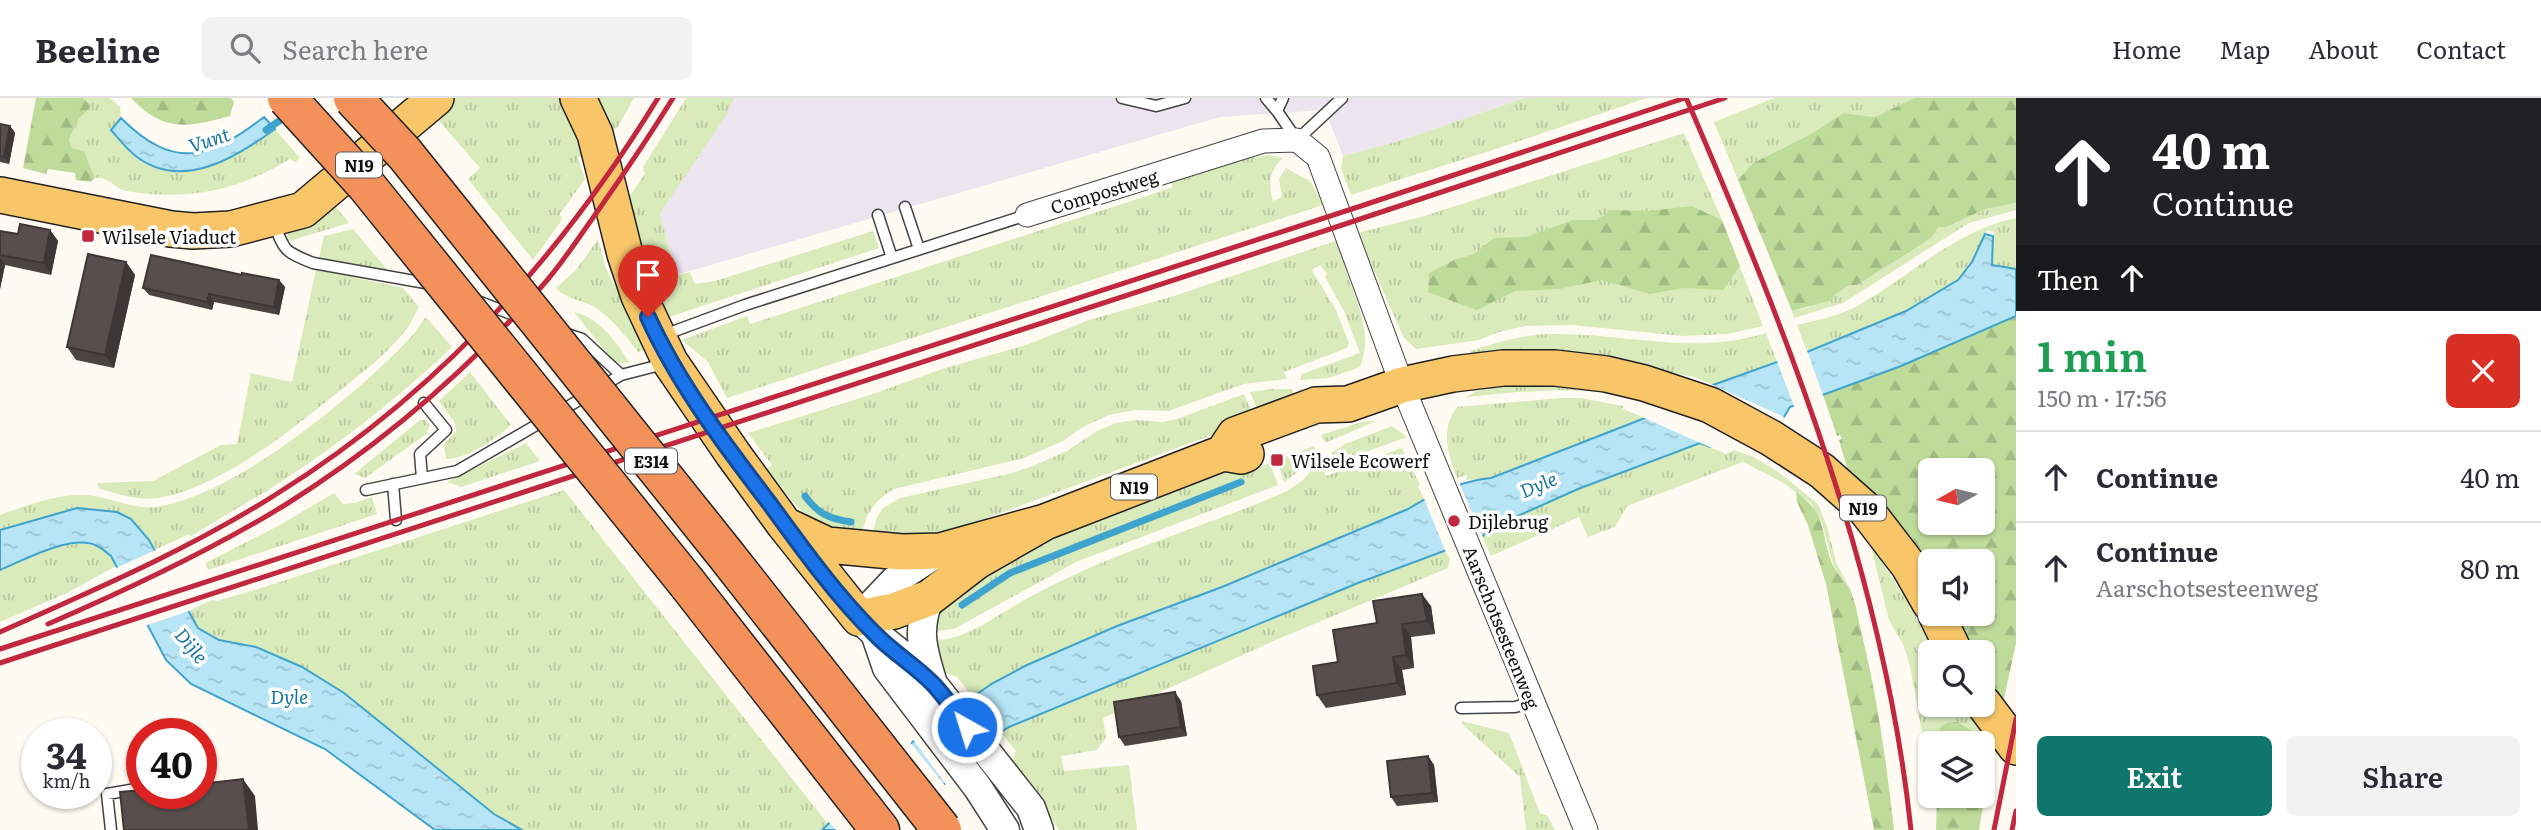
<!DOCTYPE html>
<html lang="en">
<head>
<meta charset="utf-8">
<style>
	body { margin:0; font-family:Literata,serif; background:#f2f2f3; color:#2b2b33; height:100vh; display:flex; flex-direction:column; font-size:26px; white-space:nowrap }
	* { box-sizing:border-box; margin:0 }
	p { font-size:23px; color:#7c7c81 }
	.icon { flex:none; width:38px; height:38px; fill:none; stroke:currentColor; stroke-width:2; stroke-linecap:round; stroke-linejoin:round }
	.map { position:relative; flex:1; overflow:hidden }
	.drawer { display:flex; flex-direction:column; background:#fff; width:525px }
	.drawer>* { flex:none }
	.top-card { background:#202124; color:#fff; overflow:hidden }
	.needle { width:46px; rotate:262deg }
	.controls { position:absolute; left:1918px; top:360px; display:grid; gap:14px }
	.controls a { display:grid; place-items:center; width:77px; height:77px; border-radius:10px; background:#fff; box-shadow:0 2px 5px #0004; font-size:35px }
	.speed { position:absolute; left:21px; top:620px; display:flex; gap:14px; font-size:35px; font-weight:700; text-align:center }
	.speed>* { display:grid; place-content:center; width:91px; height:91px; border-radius:50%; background:#fff; box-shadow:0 2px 5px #0004; line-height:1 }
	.speed small { font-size:18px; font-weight:400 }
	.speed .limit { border:10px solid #d22; background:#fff; color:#111 }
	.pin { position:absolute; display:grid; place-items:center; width:60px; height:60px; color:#fff; margin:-72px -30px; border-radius:50% 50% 50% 0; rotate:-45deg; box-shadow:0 0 7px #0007 }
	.pin .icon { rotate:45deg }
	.me { position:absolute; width:77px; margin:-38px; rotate:321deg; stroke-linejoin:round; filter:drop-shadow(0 0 5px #0008) }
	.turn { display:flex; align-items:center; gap:24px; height:147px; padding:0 21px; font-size:32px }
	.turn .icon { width:91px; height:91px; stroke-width:2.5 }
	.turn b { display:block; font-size:49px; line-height:60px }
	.then { display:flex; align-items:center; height:66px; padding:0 21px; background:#0003; gap:14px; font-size:26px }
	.round { display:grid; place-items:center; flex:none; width:74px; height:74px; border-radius:10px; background:#f2f2f3 }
	.summary { display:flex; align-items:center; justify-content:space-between; height:119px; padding:0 21px }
	h1 { font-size:42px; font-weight:600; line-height:52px; color:#1e9e55 }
	.primary-button { display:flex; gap:14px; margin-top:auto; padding:14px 21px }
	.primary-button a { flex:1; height:80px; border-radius:10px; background:#0f766e; color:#fff; font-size:28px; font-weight:600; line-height:80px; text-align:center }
	.primary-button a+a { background:#f2f2f3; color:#2b2b33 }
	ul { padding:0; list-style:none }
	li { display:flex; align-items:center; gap:21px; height:91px; padding:0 21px; border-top:2px solid #e1e1e2 }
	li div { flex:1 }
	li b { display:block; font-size:26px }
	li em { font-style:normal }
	header { display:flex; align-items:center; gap:42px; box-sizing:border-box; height:98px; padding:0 35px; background:#fff; border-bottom:2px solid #e1e1e2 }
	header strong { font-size:33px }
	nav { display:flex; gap:38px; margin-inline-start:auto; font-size:24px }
	.search { width:490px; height:63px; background:#f2f2f3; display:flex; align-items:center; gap:18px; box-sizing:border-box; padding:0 24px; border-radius:10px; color:#7c7c81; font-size:26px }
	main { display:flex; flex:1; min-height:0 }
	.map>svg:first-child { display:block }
	.industrial { fill:#ece4ee }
	.grass { fill:url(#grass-tufts) }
	.forest { fill:url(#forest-firs); fill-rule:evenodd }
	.water { fill:url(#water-ripples); stroke:#3ea4ce; stroke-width:2 }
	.pier { fill:#fffbf2 }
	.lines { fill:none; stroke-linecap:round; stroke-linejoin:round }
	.stream { stroke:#3ea4ce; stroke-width:7 }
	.service-casing { stroke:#434343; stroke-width:13 }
	.minor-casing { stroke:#434343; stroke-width:25 }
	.tertiary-casing { stroke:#434343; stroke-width:31 }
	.primary-casing { stroke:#212121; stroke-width:38 }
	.motorway-casing { stroke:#212121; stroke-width:41 }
	.service { stroke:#fff; stroke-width:10 }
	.minor { stroke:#fff; stroke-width:23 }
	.tertiary { stroke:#fff; stroke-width:28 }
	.primary { stroke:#f8c669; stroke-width:35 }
	.motorway { stroke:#f4915b; stroke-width:38 }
	.rail { stroke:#c1273e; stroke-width:5 }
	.motorway-bridge-casing { stroke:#212121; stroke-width:41; stroke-linecap:butt }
	.motorway-bridge { stroke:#f4915b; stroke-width:38 }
	.wall { fill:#4c4441 }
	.shaded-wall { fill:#3e3735 }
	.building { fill:#584f4c; stroke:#3e3735; stroke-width:2 }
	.route-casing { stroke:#114b97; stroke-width:18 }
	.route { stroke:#1a73e8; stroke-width:12 }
	.poi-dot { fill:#c1273e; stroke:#fff; stroke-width:2.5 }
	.labels { text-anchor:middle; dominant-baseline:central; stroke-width:7; stroke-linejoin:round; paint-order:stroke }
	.shield { fill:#fff; stroke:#585858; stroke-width:2 }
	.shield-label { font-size:16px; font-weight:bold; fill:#101010 }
	.street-label { font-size:18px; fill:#101010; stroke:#fff }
	.poi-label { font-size:18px; fill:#101010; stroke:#fff; text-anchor:start }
	.water-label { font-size:19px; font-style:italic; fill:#1875a3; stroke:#fff }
</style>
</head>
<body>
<header>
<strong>Beeline</strong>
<div class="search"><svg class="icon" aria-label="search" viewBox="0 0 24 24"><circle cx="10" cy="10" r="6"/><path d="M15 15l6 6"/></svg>Search here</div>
<nav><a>Home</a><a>Map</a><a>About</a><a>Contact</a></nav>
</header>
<main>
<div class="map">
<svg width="2016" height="732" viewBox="0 0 2016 732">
	<defs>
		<pattern id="grass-tufts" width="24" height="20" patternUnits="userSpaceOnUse" patternTransform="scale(1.75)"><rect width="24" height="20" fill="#d9eabb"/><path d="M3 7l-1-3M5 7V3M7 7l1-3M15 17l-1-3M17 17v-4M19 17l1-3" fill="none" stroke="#b9c8a0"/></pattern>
		<pattern id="forest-firs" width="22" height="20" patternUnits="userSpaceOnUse" patternTransform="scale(1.75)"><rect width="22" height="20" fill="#bedb9a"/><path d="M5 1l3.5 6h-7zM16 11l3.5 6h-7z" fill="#a2bb84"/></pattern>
		<pattern id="water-ripples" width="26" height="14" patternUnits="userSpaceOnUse" patternTransform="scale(1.75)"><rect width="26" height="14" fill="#b7e5f6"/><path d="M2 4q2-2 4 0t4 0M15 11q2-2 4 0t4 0" fill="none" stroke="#9cc3d2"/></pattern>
	</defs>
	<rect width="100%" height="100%" fill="#fffbf2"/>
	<!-- industrial -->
	<path class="industrial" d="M730 0H1525L1396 44 1343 58 1325 12 1220 19 676 177 660 115Z"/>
	<!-- grass -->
	<path class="grass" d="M83 0H110L120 9 121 20 111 32 137 59 245 53 275 31 300 60 295 64 290 61C240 91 197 101 139 95 134 94 122 93 118 90 110 84 106 79 95 80L84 53 72 50 69 41 79 21 90 8Z
		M419 0H634L618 29 578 60 585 81 560 116 562 122 533 162 468 81 480 70Z
		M686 0H734L727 16 660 115 676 178 690 174 695 186 715 183 873 133 879 150 669 219 649 169 629 99 645 76 643 69Z
		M1525 0H1647L1496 51 1351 97 1341 70 1343 58 1396 44Z
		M1774 0H1914L1875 19 1843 15 1811 36 1753 65 1738 82 1714 24Z
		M1684 35 1722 122 1763 228 1728 236 1683 238 1572 227 1525 228 1499 234 1479 242 1416 251 1404 240 1357 135 1424 118Z
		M1269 57 1283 60C1269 74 1268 84 1273 103L1282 99 1279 81 1286 70 1311 84 1323 107 727 300 708 264 682 242 747 218 750 226 1156 95 1173 89 1170 82 1231 63Z
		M329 101 349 125 286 144 289 132Z
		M2016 105V112L1969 125 1843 205 1794 220 1792 213 1807 210 1849 187H1857L1913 152 1931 140 1939 129H1946L1986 111Z
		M2016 120V171L1992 167 1990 162 1994 134 1987 132 1972 164 1958 182 1906 213 1807 254 1797 227C1818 222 1840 218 1859 207 1912 177 1955 133 2016 120Z
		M353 131 391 176 319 161 324 138Z
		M598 141 606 171 645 249 644 252 638 254C627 240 615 224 600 213 587 202 566 202 556 190L576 172Z
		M1338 142 1346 169 1345 170C1356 203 1374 235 1360 269L1329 280 1300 282 1302 276 1360 255 1344 213 1325 179 1327 176 1320 167 1312 172 1336 212 1349 245 1347 250 1284 274 1287 281 1244 286 1168 313 1135 312 1109 317 1083 329 1063 343 1024 360 894 391C873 403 866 416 861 439 851 437 838 437 829 433 802 421 785 392 766 371L772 367 748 335 873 296 942 271 1026 247 1089 222 1174 198Z
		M316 171 403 190 419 209C414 217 411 226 405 233 387 256 361 276 338 294 290 333 220 390 158 400 138 403 119 396 100 391L97 385 153 383 221 347 237 346 251 275 292 284Z
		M574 214C599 219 617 245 630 265L614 264Z
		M426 219 452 249C394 304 328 355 260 397 236 411 213 424 190 439L189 436 155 452 149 442 77 410 0 432V417C25 408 55 396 83 397 108 397 130 412 156 409 236 397 355 298 410 240 417 234 420 225 426 219Z
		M1766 235 1777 264 1713 287 1695 279C1625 268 1542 240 1471 256V253C1498 244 1525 236 1554 236 1628 235 1692 258 1766 235Z
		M470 274 511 327C494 342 469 360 446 361L444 346 456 333 455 325 439 303Z
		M1510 287H1541L1610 293 1609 295C1560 289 1515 294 1466 299L1477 293Z
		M1272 291H1292L1295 299 1258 313 1250 294Z
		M1244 296 1252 315 1231 330 933 440 871 439 877 419 883 410 900 400 1012 375 1033 368 1067 353 1097 333 1116 325 1135 322 1163 324 1177 321Z
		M1561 300H1581L1623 308V311L1645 320 1491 380 1466 382 1467 377 1457 380C1448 356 1440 331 1457 309Z
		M420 322H426L430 328 425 337 365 380 354 376Z
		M1376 323 1325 345 1321 337 1362 324Z
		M1392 328 1407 339 1335 365 1331 355 1345 346Z
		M1700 344 1726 356 1734 352 1754 359 1781 376 1818 406 1827 428 1836 464 1851 493 1835 473 1822 425 1811 405 1782 384 1743 364 1627 408 1615 429 1588 439 1579 419 1491 458 1482 439 1491 430 1578 391Z
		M526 345 540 363 461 389 447 384Z
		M1314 348 1316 354 1295 376 1284 384 1277 362Z
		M1402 350 1420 387 1418 388 1424 401 1408 411C1346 437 1284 465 1221 489 1138 522 1048 548 973 599L957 579 943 574 931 542C963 543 988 523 1014 508 1100 457 1196 433 1287 393L1302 383 1320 363 1326 378Z
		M1270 365 1278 387 1076 464 954 531 934 533 937 514 946 500 1046 441 1246 367 1248 373Z
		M564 392 828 726 822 732H522L494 716 344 595 302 569 256 549 219 542 198 530 188 513 212 502 217 503 258 491Z
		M334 395 343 406 355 405 372 399 377 416 208 472 205 465 278 428Z
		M81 445C98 447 108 453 116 468L69 494 0 524V472L55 449Z
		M1870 445 1910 508 1934 555H1930V607H1963L1984 637H1978L1958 624 1941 629 1937 646H1930V679L1910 568 1903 546 1889 522Z
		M1446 453 1450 461 1448 470 1276 542 1103 620 1106 639 1097 652 1061 658 1064 673 1129 667 1137 732H1059L1012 664 1016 653 1001 634 1009 629 1358 484Z
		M1462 623 1509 635 1540 715 1548 718 1555 732H1526L1520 679 1462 626Z"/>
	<!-- forest -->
	<path class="forest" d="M36 0H83L91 8 79 21 69 41 72 50 84 53 95 80 91 84 76 82 75 75 48 71 46 76 23 70Z
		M131 0H231L234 4 230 18C187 30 163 34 131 0Z
		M1914 0H2016V105L1986 111 1946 129H1939L1931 140 1913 152 1857 187H1849L1834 197 1832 202 1792 213 1738 82 1753 65 1811 36 1843 15 1875 19Z
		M1691 108 1722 122 1740 168 1723 192 1683 190 1650 196 1602 182 1559 191 1515 193 1477 212 1428 194 1429 175 1454 162 1474 156 1494 140 1526 139 1573 122H1597L1612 112 1649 113Z
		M2016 218V545L2003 605 1983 570V555H1974L1968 548 1952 516H1983V464H1930V478L1851 383 1839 342 1842 341 1840 337 1837 338 1822 294 1901 268ZM1930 373H1983V425H1930Z
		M1796 394C1827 416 1820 431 1831 463 1835 476 1846 483 1851 494 1857 509 1859 526 1863 541 1878 604 1887 668 1894 732H1874L1826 486 1808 427 1797 404Z
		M1958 624 1978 637H1984L1993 649 1979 732H1936L1937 698H1983V646H1937L1940 629 1947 625Z"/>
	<!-- water -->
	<path class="water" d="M264 19 275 31C237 59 183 93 137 59 127 52 119 41 111 32L121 20C174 73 209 61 264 19Z
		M1985 136 1993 138 1992 167 2016 171V218L1901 268 1790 309 1784 319 1710 349 1700 345 1578 391 1491 430 1482 439 1358 485 1009 629 1001 634 975 657 896 732H822L928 629 993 585 1027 567 1117 528 1222 489 1408 411C1434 395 1461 383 1491 380L1645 320 1713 287 1777 264H1783L1906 213 1958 182 1972 164Z
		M77 410 117 414 131 421 149 442 198 530 219 542 256 549 302 569 344 595 494 716 522 732H435L325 651 191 586 166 562 111 458C107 455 102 450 97 448 73 435 24 462 0 472V432Z"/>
	<!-- pier -->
	<path class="pier" d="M1806 250 1824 300 1795 311 1776 260H1782Z
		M1709 285 1784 319 1781 324 1714 351 1640 318Z
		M1458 382 1484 442 1447 457 1423 398Z
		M158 451 192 512 144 528 114 471Z
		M971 596 1003 636 947 688 912 640 926 626Z
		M909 643 946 689 901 732H836L827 722Z"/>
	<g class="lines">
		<!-- stream -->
		<path class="stream" d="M266 32 288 17
			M805 398C818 416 830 421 851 424
			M962 507 1010 475 1241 384"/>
		<defs>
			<path id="service" d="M1122 0 1156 8 1185 0
				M1266 0 1277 13
				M1283 0 1277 13 1297 42 1342 0
				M905 109 919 151
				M878 117 892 160
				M274 125C284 153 285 154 313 165L431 186
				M475 202 519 219
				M564 235 582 241 621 277
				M661 238 745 207 1027 117
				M559 314 621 277 664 266
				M422 380 420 356 446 332 424 305
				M393 386 396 422
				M366 392 457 373 545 322
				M1461 610 1515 609 1533 604
				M201 679 204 678
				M111 732 107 696 142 690"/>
			<path id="minor" d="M1027 117 1263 43 1297 42 1318 59 1402 287 1586 732"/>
			<path id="tertiary" d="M940 453 894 483 859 520C872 534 886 544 901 556 912 566 921 577 933 586L1031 710 1039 732
				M929 500C916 535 923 552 933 586
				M876 538 887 570 978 690 1005 732"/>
			<path id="primary" d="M578 0 595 36 625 156 639 198 670 264 733 356 784 426 859 520 894 513 929 500 977 463 1045 424
				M0 97 171 131 193 133 231 131 303 112 436 0
				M1223 355 1235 337 1316 307 1348 306 1402 287 1453 276 1503 270H1555L1606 276 1644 285 1710 307 1771 340 1822 373 1866 412 1909 468 1930 505
				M789 429 827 447 902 454 940 453 1045 424 1223 355 1241 358 1246 356
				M1936 516 1955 555
				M1983 605 2016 649"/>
			<path id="motorway" d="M687 485 880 732"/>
		</defs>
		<!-- service casing -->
		<use href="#service" class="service-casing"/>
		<!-- minor casing -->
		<use href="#minor" class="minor-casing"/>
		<!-- tertiary casing -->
		<use href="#tertiary" class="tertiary-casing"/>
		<!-- primary casing -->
		<use href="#primary" class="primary-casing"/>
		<!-- motorway casing -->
		<use href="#motorway" class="motorway-casing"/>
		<!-- service -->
		<use href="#service" class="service"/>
		<!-- minor -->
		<use href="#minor" class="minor"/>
		<!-- tertiary -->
		<use href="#tertiary" class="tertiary"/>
		<!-- primary -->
		<use href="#primary" class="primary"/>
		<!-- motorway -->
		<use href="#motorway" class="motorway"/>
		<!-- rail -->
		<path class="rail" d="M1687 2C1788 236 1884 477 1911 732
			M48 526C129 491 210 453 285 407 381 347 468 272 543 187 560 168 575 145 590 124 619 83 647 42 673 0
			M0 534C94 492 188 452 275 397 436 297 560 160 658 0
			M0 551 1361 108 1685 0
			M0 565 1324 133 1725 0
			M1994 732 2016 621
			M2012 732 2016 713"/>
		<defs>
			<path id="motorway-bridge" d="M287 0 366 87 687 485
				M353 0 405 56 726 457 942 732"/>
		</defs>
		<!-- motorway-bridge casing -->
		<use href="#motorway-bridge" class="motorway-bridge-casing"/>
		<!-- motorway-bridge -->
		<use href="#motorway-bridge" class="motorway-bridge"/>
	</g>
	<!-- wall -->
	<path class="wall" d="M0 26 10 28 15 35 9 66 0 64Z
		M50 132 58 143 51 177 5 167 0 191V133L18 136Z
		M126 164 135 177 114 270 76 262 67 249Z
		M242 177 279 182 285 189 279 217 214 204 212 212 149 197 143 190Z
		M1431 508 1435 536 1411 539 1414 570 1402 572 1406 597 1326 610 1317 597 1377 525Z
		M1181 603 1187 638 1125 648 1119 639Z
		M1428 658 1434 667 1438 704 1397 708 1391 699Z"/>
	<!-- shaded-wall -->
	<path class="shaded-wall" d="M10 28 15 35 9 66 4 59Z
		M50 132 58 143 51 177 44 165Z
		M0 160 5 167 0 191Z
		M126 164 135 177 114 270 105 257Z
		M279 182 285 189 279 217 274 209Z
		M209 196 214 204 212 212 207 204Z
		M1422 496 1431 508 1435 536 1427 523Z
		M1402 526 1411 539 1414 570 1406 557Z
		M1393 559 1402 572 1406 597 1397 585Z
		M1175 594 1181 603 1187 638 1181 629Z
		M1428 658 1434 667 1438 704 1432 695Z
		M243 681 255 698 258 732H249Z"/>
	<!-- building -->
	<path class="building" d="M0 26 10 28 4 59 0 58Z
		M20 126 50 132 44 165 0 157V133L18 136Z
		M88 156 126 164 105 257 67 249Z
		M151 157 242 177V175L279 182 274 209 209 196 207 204 143 190Z
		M1422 496 1427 523 1402 526 1406 557 1393 559 1397 585 1317 597 1313 568 1338 564 1333 532 1377 525 1373 503Z
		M1175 594 1181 629 1119 639 1114 604Z
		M1428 658 1432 695 1391 699 1387 663Z
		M243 681 249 732H124L120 694 142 692V695H201V686Z"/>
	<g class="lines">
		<defs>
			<path id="route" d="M648 219C679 287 725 347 770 406 802 450 835 496 874 535 892 554 916 568 934 587 946 600 956 615 967 629"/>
		</defs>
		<!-- route casing -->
		<use href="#route" class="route-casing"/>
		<!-- route -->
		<use href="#route" class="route"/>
	</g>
	<!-- markers -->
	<g class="poi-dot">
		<rect x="81" y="131" width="14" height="14" rx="3.5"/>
		<rect x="1270" y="355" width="14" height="14" rx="3.5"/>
		<circle cx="1454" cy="423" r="7"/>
	</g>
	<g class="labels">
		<!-- shield labels -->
		<g class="shield">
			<rect x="336" y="54.5" width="46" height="25" rx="5"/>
			<rect x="625" y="350.5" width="52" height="25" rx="5"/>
			<rect x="1111" y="376.5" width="46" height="25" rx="5"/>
			<rect x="1840" y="397.5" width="46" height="25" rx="5"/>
		</g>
		<g class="shield-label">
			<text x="359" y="67">N19</text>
			<text x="651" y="363">E314</text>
			<text x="1134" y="389">N19</text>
			<text x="1863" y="410">N19</text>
		</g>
		<!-- street labels -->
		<g class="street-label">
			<text transform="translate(1104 93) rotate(-17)">Compostweg</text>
			<text transform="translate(1502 529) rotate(68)">Aarschotsesteenweg</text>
		</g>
		<!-- poi labels -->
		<g class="poi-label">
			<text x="102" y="138">Wilsele Viaduct</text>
			<text x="1291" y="362">Wilsele Ecowerf</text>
			<text x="1468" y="423">Dijlebrug</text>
		</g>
		<!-- water labels -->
		<g class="water-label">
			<text transform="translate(209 41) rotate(-18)">Vunt</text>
			<text transform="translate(1538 386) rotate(-23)">Dyle</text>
			<text transform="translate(192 547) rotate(50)">Dijle</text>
			<text x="289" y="598">Dyle</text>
		</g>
	</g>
</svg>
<div class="controls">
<a><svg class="needle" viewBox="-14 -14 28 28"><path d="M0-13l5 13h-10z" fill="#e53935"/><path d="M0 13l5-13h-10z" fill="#7c7c81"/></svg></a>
<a><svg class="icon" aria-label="sound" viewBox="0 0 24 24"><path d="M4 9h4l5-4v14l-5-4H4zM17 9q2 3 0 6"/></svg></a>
<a><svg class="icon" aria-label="search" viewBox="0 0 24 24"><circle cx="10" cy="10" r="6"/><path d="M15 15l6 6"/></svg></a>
<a><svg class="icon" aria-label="layers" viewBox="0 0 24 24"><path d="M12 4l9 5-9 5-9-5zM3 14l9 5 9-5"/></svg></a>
</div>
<div class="speed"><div>34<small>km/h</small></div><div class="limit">40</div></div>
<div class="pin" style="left:648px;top:219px;background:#d93025"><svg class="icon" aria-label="arrive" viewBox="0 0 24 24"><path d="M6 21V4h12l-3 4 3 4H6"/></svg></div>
<svg class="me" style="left:967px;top:629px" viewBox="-20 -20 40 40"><circle r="17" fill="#1a73e8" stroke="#fff" stroke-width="3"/><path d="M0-11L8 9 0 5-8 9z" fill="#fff"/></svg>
</div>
<section class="drawer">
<div class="top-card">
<div class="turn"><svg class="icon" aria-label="ahead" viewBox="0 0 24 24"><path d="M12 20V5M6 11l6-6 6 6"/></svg><div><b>40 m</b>Continue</div></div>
<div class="then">Then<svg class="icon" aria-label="ahead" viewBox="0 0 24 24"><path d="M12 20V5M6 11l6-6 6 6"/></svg></div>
</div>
<div class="summary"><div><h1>1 min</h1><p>150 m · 17:56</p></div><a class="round" style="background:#d93025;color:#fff"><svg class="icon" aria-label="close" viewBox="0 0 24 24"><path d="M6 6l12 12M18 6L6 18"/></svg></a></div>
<ul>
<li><svg class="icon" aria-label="ahead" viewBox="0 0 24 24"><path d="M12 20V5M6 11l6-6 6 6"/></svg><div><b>Continue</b></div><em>40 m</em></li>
<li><svg class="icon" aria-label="ahead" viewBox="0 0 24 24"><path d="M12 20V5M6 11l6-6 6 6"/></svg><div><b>Continue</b><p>Aarschotsesteenweg</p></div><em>80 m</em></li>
</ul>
<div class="primary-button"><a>Exit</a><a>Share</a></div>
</section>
</main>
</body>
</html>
